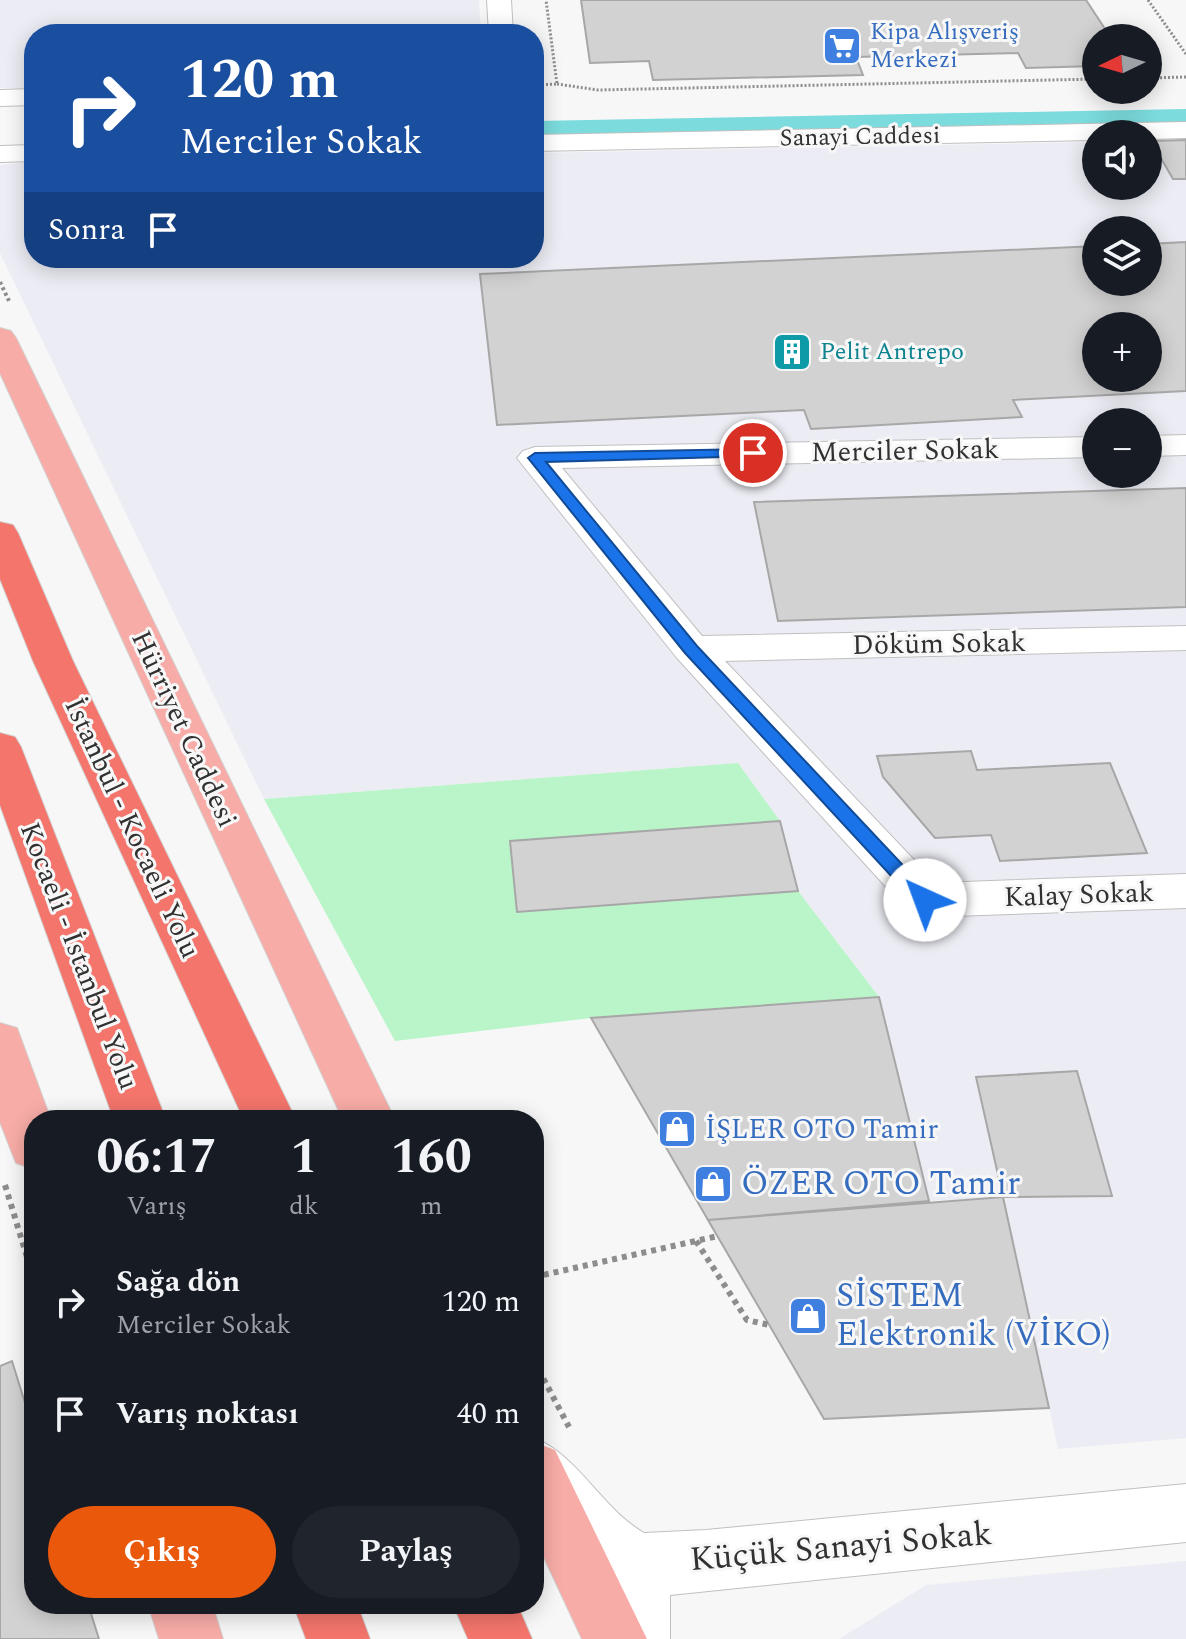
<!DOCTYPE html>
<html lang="tr">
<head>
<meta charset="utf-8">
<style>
	body { margin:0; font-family:Spectral,serif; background:#20242c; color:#f1f3f6; height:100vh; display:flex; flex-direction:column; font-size:30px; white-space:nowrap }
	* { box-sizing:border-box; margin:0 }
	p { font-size:26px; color:#9ea1a6 }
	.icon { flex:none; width:44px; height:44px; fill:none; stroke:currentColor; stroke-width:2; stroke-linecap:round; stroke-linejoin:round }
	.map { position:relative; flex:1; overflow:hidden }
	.panel { position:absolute; left:24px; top:1110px; width:520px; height:504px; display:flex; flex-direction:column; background:#171b24; border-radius:32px; box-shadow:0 4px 20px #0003 }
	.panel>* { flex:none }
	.hud { position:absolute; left:24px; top:24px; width:520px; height:244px; border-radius:32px; box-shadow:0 4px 20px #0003; background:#1a4fa0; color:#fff; overflow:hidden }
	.needle { width:52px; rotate:265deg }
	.buttons { position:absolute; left:1082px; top:24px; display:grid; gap:16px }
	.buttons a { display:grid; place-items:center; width:80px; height:80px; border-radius:50%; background:#171b24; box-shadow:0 4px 20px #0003; font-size:40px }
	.pin { position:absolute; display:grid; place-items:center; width:68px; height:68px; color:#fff; margin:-34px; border:4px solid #fff; border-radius:50%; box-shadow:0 2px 8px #0007 }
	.me { position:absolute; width:88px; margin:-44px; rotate:317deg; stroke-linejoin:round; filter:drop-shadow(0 0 6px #0008) }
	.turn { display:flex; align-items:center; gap:28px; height:168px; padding:0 24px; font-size:36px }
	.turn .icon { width:104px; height:104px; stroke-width:2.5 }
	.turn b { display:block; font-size:56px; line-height:68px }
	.then { display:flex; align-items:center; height:76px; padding:0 24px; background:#0003; gap:16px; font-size:30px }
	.eta { display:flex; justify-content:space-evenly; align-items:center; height:136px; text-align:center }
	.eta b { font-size:48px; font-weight:700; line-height:56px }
	.action { display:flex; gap:16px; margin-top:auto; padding:16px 24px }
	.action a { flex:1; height:92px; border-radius:48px; background:#ea580c; color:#fff; font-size:32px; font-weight:700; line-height:92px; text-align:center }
	.action a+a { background:#20242c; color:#f1f3f6 }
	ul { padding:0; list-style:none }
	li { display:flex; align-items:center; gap:24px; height:112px; padding:0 24px }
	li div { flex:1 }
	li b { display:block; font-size:30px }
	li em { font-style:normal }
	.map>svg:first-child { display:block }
	.built { fill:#ececf4; fill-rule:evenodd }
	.green { fill:#b9f5c8 }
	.water { fill:#7bdbdd }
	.building { fill:#d3d2d3; stroke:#a8a7a8; stroke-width:2; fill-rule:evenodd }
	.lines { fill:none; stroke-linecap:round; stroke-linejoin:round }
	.minor-casing { stroke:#c0c0c1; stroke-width:2 }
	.major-casing { stroke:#d2d2d2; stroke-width:2 }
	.highway-casing { stroke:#d2d2d2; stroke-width:2 }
	.path-far2 { stroke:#8d8d8d; stroke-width:3; stroke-dasharray:2 2; stroke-linecap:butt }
	.path-far1 { stroke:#8d8d8d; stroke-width:4; stroke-dasharray:3 3; stroke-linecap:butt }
	.path { stroke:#8d8d8d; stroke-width:6; stroke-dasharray:5 5; stroke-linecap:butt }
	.minor { fill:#fff; fill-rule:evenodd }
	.major { fill:#f8aca7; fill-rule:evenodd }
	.highway { fill:#f3756c; fill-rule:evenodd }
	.route { fill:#1a73e8; stroke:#114b97; stroke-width:2 }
	.labels { text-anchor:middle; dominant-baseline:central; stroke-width:6; stroke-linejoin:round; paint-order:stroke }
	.far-shop-label { font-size:24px; fill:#366cbe; stroke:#f7f7f8; text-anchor:start }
	.far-street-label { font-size:24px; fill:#313131; stroke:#f7f7f8 }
	.far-culture-label { font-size:24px; fill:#0d838f; stroke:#f7f7f8; text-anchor:start }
	.street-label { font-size:28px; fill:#313131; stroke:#f7f7f8 }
	.shop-label { font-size:28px; fill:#366cbe; stroke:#f7f7f8; text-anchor:start }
	.near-shop-label { font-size:34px; fill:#366cbe; stroke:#f7f7f8; text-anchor:start }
	.near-street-label { font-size:34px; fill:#313131; stroke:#f7f7f8 }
</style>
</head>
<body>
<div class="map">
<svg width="1186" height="1639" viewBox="0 0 1186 1639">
	<rect width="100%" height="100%" fill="#f7f7f8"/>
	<!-- built -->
	<path class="built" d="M0 0H479L481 34H34V88H0Z
		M1186 140V1438L1058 1449 1003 1198 929 1201 879 997 798 891 780 821 738 763 264 799 0 253V165L34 162V258H534V153L1096 142V186H1148V141ZM1096 230H1148V282H1096ZM1096 326H1148V378H1096ZM1096 422H1148V474H1096Z
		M1186 1561V1639H839L926 1585Z"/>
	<!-- green -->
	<path class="green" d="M738 763 780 821 510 841 517 912 798 891 879 997 591 1018 395 1041 264 799Z"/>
	<!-- water -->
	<path class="water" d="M1186 109V127L534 140V121Z"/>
	<!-- building -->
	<path class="building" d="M581 0H1086L1111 38H1096V53H1089L1096 66 1026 68 1018 53 856 57 863 75 653 80 649 61 590 63Z
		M1186 140V179H1173L1151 141Z
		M1186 242V391L1013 400 1022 417 811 429 804 410 497 425 480 274 1096 246V282H1148V244ZM1096 326H1148V378H1096Z
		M1186 488V607L778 621 754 502Z
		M971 751 977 770 1110 763 1147 853 1000 861 991 835 935 838 883 777 877 756Z
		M780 821 798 891 517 912 510 841Z
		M879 997 929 1201 708 1220 591 1018Z
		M1077 1071 1112 1196 1003 1197 976 1077Z
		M1003 1197 1049 1408 824 1419 708 1220Z
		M12 1361 34 1432V1604H88L99 1639H0V1366Z"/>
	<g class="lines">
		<defs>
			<path id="minor" d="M487 0H511L513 34H489Z
				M34 89V105L0 106V90Z
				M1186 122V138L1148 139V134H1096V140L534 151V135Z
				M34 145V161L0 162V146Z
				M1186 435V455L1148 456V436Z
				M1096 437V457L562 468 702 636 1186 626V650L725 661 936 883 1186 874V908L925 917 909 912 677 658 517 458 523 451 535 447Z
				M534 1438C578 1455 601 1508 644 1533L706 1530 1186 1484V1542L670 1595V1639H606L608 1581 577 1559 534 1513Z"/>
			<path id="major" d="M0 328 11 331 16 338 395 1120H343L0 373Z
				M0 1023 17 1028 51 1120H34V1169L16 1163 0 1122Z
				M534 1442 555 1450 647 1639H582L534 1536Z
				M148 1604H212L223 1639H159Z"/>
			<path id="highway" d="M0 522 13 525 18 533 73 661 296 1120H244L33 661 0 579Z
				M0 733 15 737 21 747 166 1120H114L0 805Z
				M293 1604H357L370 1639H306Z
				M453 1604H517L532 1639H468Z"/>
		</defs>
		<!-- minor casing -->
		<use href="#minor" class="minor-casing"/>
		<!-- major casing -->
		<use href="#major" class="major-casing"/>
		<!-- highway casing -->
		<use href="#highway" class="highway-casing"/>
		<!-- path-far2 -->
		<path class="path-far2" d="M1148 0 1186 54
			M1148 78 1186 77
			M557 84 598 90 1096 79
			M534 85 557 84 546 0"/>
		<!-- path-far1 -->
		<path class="path-far1" d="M0 282 10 303"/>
		<!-- path -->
		<path class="path" d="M5 1185 34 1280
			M696 1241 747 1320 769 1325
			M534 1277 718 1236
			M534 1361 569 1427"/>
		<!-- minor -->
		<use href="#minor" class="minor"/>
		<!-- major -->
		<use href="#major" class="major"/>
		<!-- highway -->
		<use href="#highway" class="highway"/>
	</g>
	<!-- route -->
	<path class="route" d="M753 449 761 453 759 456 546 462 697 646 931 895 934 900 931 905H918L685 653 528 458 535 453Z"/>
	<!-- icons -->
	<defs>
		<symbol id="supermarket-square" viewBox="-11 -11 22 22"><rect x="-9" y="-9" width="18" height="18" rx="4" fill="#3f7fe0" stroke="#f7f7f8"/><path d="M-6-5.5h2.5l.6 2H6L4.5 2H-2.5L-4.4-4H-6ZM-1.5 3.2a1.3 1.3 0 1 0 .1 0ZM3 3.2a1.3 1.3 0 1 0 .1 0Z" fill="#fff"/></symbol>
		<symbol id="building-square" viewBox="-11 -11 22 22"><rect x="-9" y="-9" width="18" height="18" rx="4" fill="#0f9aa8" stroke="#f7f7f8"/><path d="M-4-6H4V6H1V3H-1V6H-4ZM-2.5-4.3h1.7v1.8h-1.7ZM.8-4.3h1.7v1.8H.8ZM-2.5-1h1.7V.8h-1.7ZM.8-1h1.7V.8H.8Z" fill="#fff"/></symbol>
		<symbol id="shop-square" viewBox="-11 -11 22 22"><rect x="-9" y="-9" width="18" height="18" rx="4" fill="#3f7fe0" stroke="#f7f7f8"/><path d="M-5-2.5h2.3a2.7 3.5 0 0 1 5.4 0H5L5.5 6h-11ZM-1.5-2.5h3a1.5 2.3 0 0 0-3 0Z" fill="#fff"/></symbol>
	</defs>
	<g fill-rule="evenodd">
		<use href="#supermarket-square" x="820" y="24" width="44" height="44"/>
		<use href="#building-square" x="770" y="330" width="44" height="44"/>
		<use href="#shop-square" x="655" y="1107" width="44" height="44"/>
		<use href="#shop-square" x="691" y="1162" width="44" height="44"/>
		<use href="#shop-square" x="786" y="1294" width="44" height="44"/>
	</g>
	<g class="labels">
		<!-- far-shop labels -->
		<g class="far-shop-label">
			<text x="870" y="32">Kipa Alışveriş<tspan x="870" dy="28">Merkezi</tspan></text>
		</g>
		<!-- far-street labels -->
		<g class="far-street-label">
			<text transform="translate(860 137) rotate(-1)">Sanayi Caddesi</text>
		</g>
		<!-- far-culture labels -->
		<g class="far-culture-label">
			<text x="820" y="352">Pelit Antrepo</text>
		</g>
		<!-- street labels -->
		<g class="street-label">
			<text transform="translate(905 451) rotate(-1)">Merciler Sokak</text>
			<text transform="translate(939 644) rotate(-1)">Döküm Sokak</text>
			<text transform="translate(184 729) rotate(65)">Hürriyet Caddesi</text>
			<text transform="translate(132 828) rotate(65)">İstanbul - Kocaeli Yolu</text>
			<text transform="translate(1079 895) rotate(-2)">Kalay Sokak</text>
			<text transform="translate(79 956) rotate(69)">Kocaeli - İstanbul Yolu</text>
		</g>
		<!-- shop labels -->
		<g class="shop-label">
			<text x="705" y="1129">İŞLER OTO Tamir</text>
		</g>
		<!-- near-shop labels -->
		<g class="near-shop-label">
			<text x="741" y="1184">ÖZER OTO Tamir</text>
			<text x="836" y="1296">SİSTEM<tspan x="836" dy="39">Elektronik (VİKO)</tspan></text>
		</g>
		<!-- near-street labels -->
		<g class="near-street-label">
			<text transform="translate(841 1547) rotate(-5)">Küçük Sanayi Sokak</text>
		</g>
	</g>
</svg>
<div class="buttons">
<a><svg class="needle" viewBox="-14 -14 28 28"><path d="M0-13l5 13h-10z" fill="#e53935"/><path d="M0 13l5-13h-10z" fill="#9ea1a6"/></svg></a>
<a><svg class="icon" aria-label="sound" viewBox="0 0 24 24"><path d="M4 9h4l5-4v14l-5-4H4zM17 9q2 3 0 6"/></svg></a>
<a><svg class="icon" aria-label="layers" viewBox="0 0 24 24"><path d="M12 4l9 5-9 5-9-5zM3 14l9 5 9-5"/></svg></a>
<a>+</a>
<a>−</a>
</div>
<div class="pin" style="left:753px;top:453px;background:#d93025"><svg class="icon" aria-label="arrive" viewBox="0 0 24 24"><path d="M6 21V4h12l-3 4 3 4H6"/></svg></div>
<svg class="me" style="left:925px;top:900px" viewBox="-20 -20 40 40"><circle r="19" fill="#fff"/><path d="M0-13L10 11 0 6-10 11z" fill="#1a73e8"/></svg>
<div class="hud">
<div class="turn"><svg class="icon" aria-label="right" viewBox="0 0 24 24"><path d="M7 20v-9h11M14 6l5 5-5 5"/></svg><div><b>120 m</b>Merciler Sokak</div></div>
<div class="then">Sonra<svg class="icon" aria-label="arrive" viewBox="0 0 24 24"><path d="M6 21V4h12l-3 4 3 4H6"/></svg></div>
</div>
<section class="panel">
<div class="eta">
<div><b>06:17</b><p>Varış</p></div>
<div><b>1</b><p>dk</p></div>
<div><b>160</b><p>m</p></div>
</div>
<ul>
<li><svg class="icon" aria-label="right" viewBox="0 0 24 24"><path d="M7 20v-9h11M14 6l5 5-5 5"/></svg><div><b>Sağa dön</b><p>Merciler Sokak</p></div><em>120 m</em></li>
<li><svg class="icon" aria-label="arrive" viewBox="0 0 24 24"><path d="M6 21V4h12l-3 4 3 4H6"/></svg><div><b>Varış noktası</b></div><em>40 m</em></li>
</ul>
<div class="action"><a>Çıkış</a><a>Paylaş</a></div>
</section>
</div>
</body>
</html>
